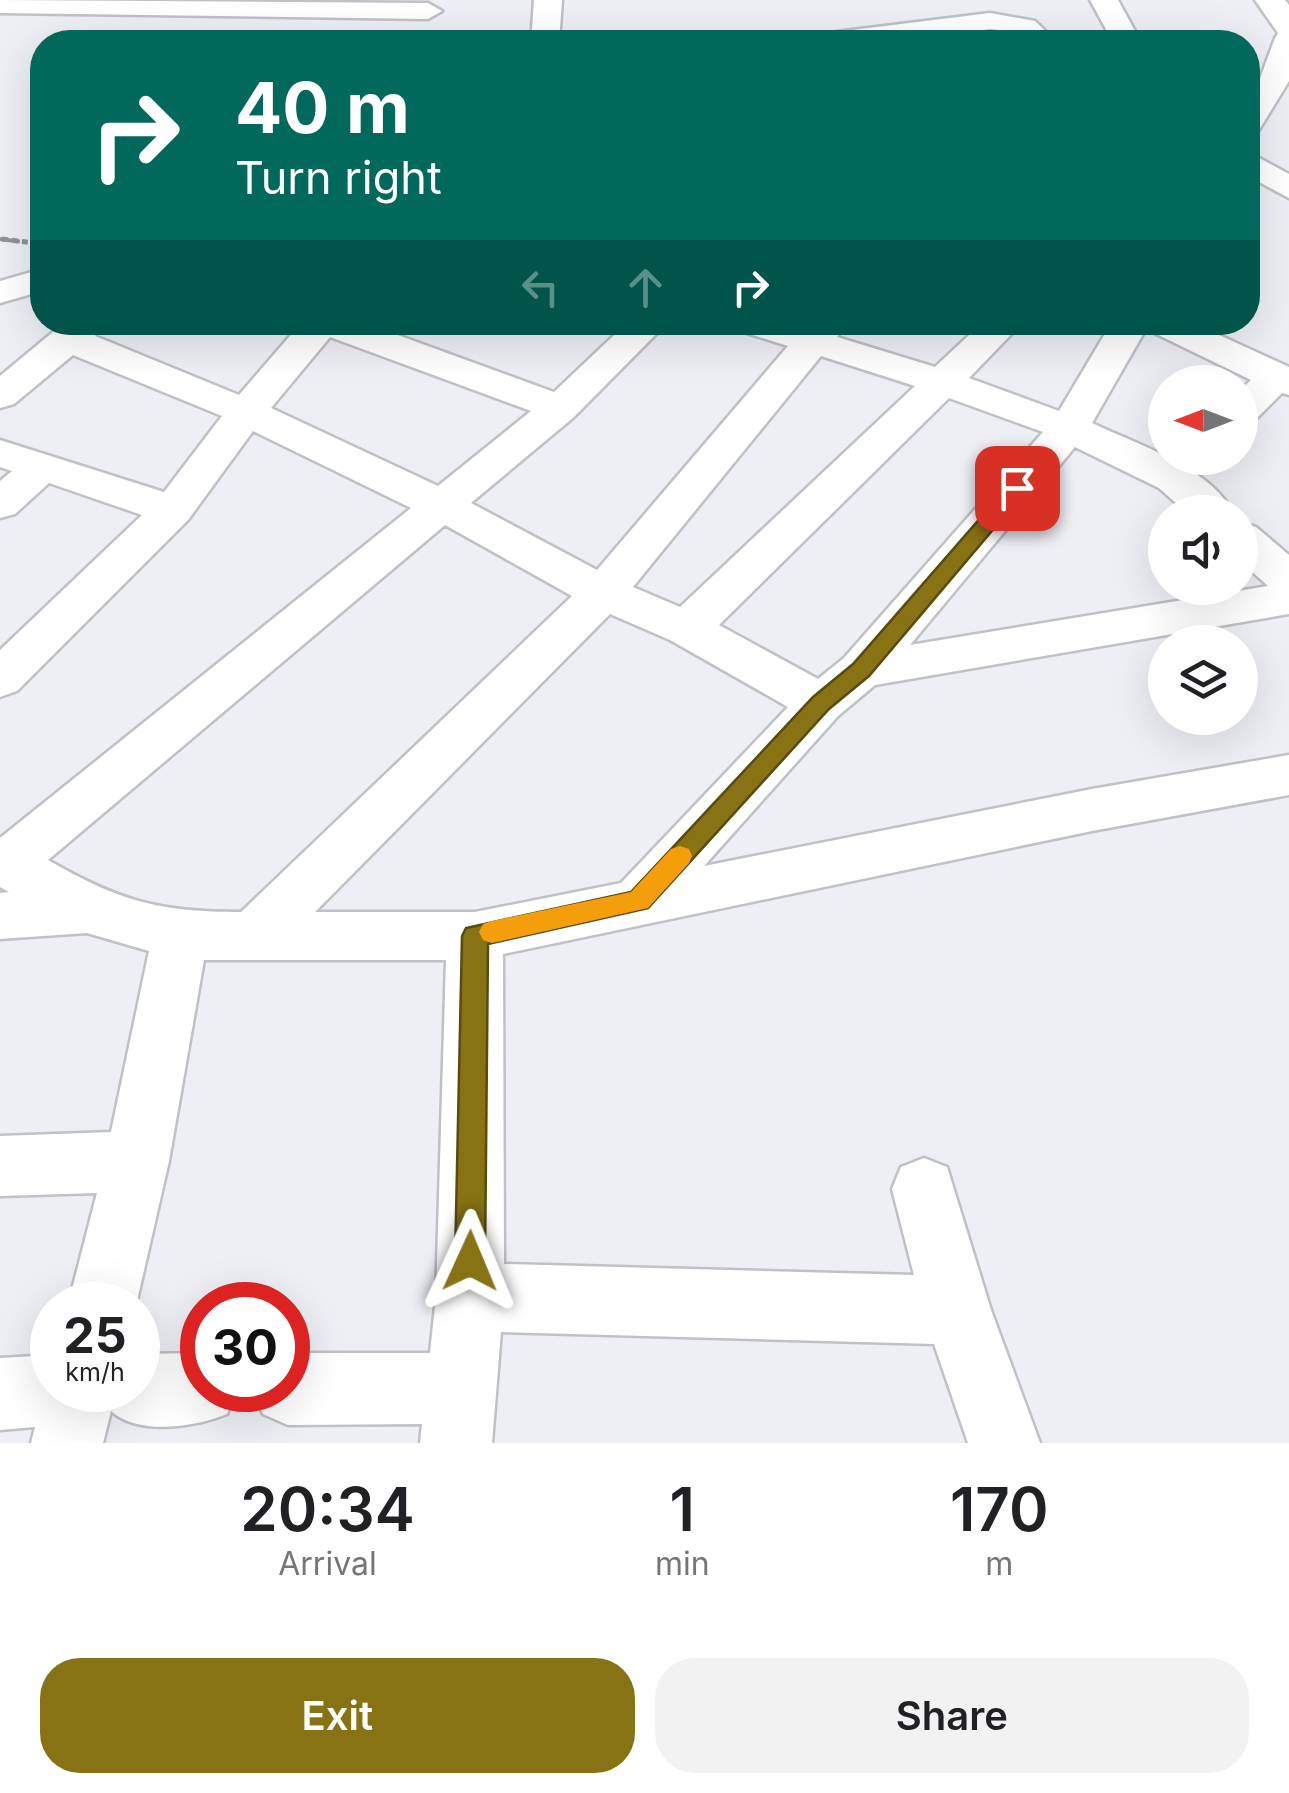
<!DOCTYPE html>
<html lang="en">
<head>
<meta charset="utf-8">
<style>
	body { margin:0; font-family:Inter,sans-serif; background:#f2f2f2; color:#202124; height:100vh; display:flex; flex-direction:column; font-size:38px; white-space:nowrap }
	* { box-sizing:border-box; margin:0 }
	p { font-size:32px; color:#757577 }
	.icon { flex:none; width:55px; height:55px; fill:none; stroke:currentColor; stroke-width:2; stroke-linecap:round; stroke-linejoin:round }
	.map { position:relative; height:1443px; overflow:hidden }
	.panel { display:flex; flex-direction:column; background:#fff; flex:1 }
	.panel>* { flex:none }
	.top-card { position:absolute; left:30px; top:30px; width:1230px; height:305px; border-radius:40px; box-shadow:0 10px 40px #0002; background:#00695c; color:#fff; overflow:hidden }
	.needle { width:65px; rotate:270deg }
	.buttons { position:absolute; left:1148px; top:365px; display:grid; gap:20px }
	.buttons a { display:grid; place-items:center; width:110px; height:110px; border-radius:50%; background:#fff; box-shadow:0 10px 40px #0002; font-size:50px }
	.speed { position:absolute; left:30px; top:1282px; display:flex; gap:20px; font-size:50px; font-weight:700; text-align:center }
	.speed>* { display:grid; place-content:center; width:130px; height:130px; border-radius:50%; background:#fff; box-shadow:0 10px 40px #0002; line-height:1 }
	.speed small { font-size:25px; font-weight:400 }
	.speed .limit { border:15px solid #d22; background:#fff; color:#111 }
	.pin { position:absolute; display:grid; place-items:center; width:85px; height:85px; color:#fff; margin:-42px; border-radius:20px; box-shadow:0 5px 15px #0006 }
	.me { position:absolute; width:110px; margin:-55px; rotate:1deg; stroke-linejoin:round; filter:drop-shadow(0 0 8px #0008) }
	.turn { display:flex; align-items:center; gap:35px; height:210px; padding:0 40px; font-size:45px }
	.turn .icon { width:130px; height:130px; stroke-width:2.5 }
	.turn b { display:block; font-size:70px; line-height:85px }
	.lanes { display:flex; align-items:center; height:95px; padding:0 40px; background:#0003; justify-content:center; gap:50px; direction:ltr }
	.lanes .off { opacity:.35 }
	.eta { display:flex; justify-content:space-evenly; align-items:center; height:170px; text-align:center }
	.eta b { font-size:60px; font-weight:600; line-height:70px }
	.action { display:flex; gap:20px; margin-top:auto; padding:20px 40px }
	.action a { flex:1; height:115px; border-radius:40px; background:#877314; color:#fff; font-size:40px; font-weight:600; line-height:115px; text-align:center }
	.action a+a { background:#f2f2f2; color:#202124 }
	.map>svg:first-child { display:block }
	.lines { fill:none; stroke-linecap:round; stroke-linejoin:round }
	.minor-casing { stroke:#bfc1c6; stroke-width:5 }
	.tertiary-casing { stroke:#bfc1c6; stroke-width:5 }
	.path-far1 { stroke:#909195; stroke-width:4; stroke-dasharray:5 2.5; stroke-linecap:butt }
	.path { stroke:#909195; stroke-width:5; stroke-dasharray:6 4; stroke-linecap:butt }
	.minor { fill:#fff; fill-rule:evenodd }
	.tertiary { fill:#fff; fill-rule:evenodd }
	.route { fill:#877314; stroke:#584b0d; stroke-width:2.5 }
	.slow { fill:#f59e0b }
</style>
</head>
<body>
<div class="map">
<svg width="1289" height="1443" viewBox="0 0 1289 1443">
	<rect width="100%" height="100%" fill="#edeff5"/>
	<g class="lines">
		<defs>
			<path id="minor" d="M0 0 428 3 442 11 428 19 0 13Z
				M534 0H562L559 42H531Z
				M1090 0H1118L1141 42H1113Z
				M990 13 1035 21 1057 42H1028L1010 31 990 29 890 42H814L818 36 828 33Z
				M1289 29V81L1259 130 1248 132V100L1258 84 1275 38 1279 32Z
				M1248 152 1289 174V198L1248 176Z
				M42 269V291L0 303V281Z
				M65 322H107L95 336 239 395 302 322H362L554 392 628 322H668L574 417 471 503 597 570 788 346 737 330 732 322H790L805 327 809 322H847L837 337 935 367 983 322H1023L969 378 1059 411 1112 322H1191L1289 367V395L1282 393 1254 421 1240 424V390L1251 380 1146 329 1092 423C1138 445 1208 466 1233 512H1186L1159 488 1075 447 910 645 1268 586 1240 561V522L1256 527 1289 555V614L875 685 838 716 704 866 1092 789 1289 755V795L1092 831 503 954 504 1264 914 1275 892 1189 901 1167 924 1158 947 1167 991 1310 1040 1443H968L934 1344 501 1332 492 1443H420L422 1424 288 1425 263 1414 253 1390H288V1353H430L436 1297 446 960H204L169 1161 136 1305H68L97 1193 0 1196V1136L111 1132 149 951 87 933 0 939V893L9 892 0 887V838L411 508 253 431 188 520 17 691 0 697V650L142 515 49 483 15 514 0 518V481L12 471 0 467V440L164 492 222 416 73 355 14 404 0 408V376ZM330 337 531 411 438 486 271 408ZM821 356 915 386 680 607 633 587ZM949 398 1043 432 844 658 818 679 719 625ZM445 525 572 596 241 912C159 912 119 901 48 860ZM610 614 670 640 788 707 621 883 475 912H315Z
				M202 1353V1390H237L227 1414C196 1427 138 1436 111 1411L103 1443H31L35 1427 0 1430V1358L52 1355V1390H138V1354Z"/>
			<path id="tertiary" d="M1255 0H1285L1289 5V35L1278 33Z"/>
		</defs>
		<!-- minor casing -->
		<use href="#minor" class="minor-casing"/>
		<!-- tertiary casing -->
		<use href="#tertiary" class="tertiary-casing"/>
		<!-- path-far1 -->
		<path class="path-far1" d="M0 239 23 242"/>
		<!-- path -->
		<path class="path" d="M2 239 42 244"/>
		<!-- minor -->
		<use href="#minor" class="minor"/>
		<!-- tertiary -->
		<use href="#tertiary" class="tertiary"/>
	</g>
	<!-- route -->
	<path class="route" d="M1017 482 1027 488 1024 493 869 676 829 709 648 908 488 944 485 1261 481 1271 470 1276 459 1271 455 1261 462 936 466 928 631 892 813 697 853 664 1010 484Z"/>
	<!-- slow -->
	<path class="slow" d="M680 846 689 849 692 856 689 863 648 908 492 943 483 940 479 932 483 924 492 921 631 892 671 849Z"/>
</svg>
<div class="buttons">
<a><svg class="needle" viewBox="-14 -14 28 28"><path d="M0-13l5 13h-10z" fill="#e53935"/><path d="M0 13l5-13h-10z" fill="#757577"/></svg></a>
<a><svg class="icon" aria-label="sound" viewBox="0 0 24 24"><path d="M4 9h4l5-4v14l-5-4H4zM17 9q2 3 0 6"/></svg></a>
<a><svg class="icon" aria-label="layers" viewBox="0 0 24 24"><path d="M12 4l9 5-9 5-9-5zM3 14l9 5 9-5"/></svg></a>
</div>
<div class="speed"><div>25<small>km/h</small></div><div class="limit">30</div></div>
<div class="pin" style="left:1017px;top:488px;background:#d93025"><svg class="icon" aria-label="arrive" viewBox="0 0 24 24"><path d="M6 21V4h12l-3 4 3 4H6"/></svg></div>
<svg class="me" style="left:470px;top:1261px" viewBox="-20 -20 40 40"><path d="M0-17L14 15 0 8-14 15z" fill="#877314" stroke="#fff" stroke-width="4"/></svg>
<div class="top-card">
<div class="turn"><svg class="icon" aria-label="right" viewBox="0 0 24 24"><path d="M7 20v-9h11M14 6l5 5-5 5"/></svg><div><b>40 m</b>Turn right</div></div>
<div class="lanes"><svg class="icon off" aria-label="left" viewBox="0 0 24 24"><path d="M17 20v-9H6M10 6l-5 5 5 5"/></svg><svg class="icon off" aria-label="ahead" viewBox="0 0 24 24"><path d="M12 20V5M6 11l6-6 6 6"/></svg><svg class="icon" aria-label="right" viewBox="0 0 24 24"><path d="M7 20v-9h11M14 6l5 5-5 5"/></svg></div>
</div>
</div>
<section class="panel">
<div class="eta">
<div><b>20:34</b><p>Arrival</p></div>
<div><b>1</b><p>min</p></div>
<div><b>170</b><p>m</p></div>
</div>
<div class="action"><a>Exit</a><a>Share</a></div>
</section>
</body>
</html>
